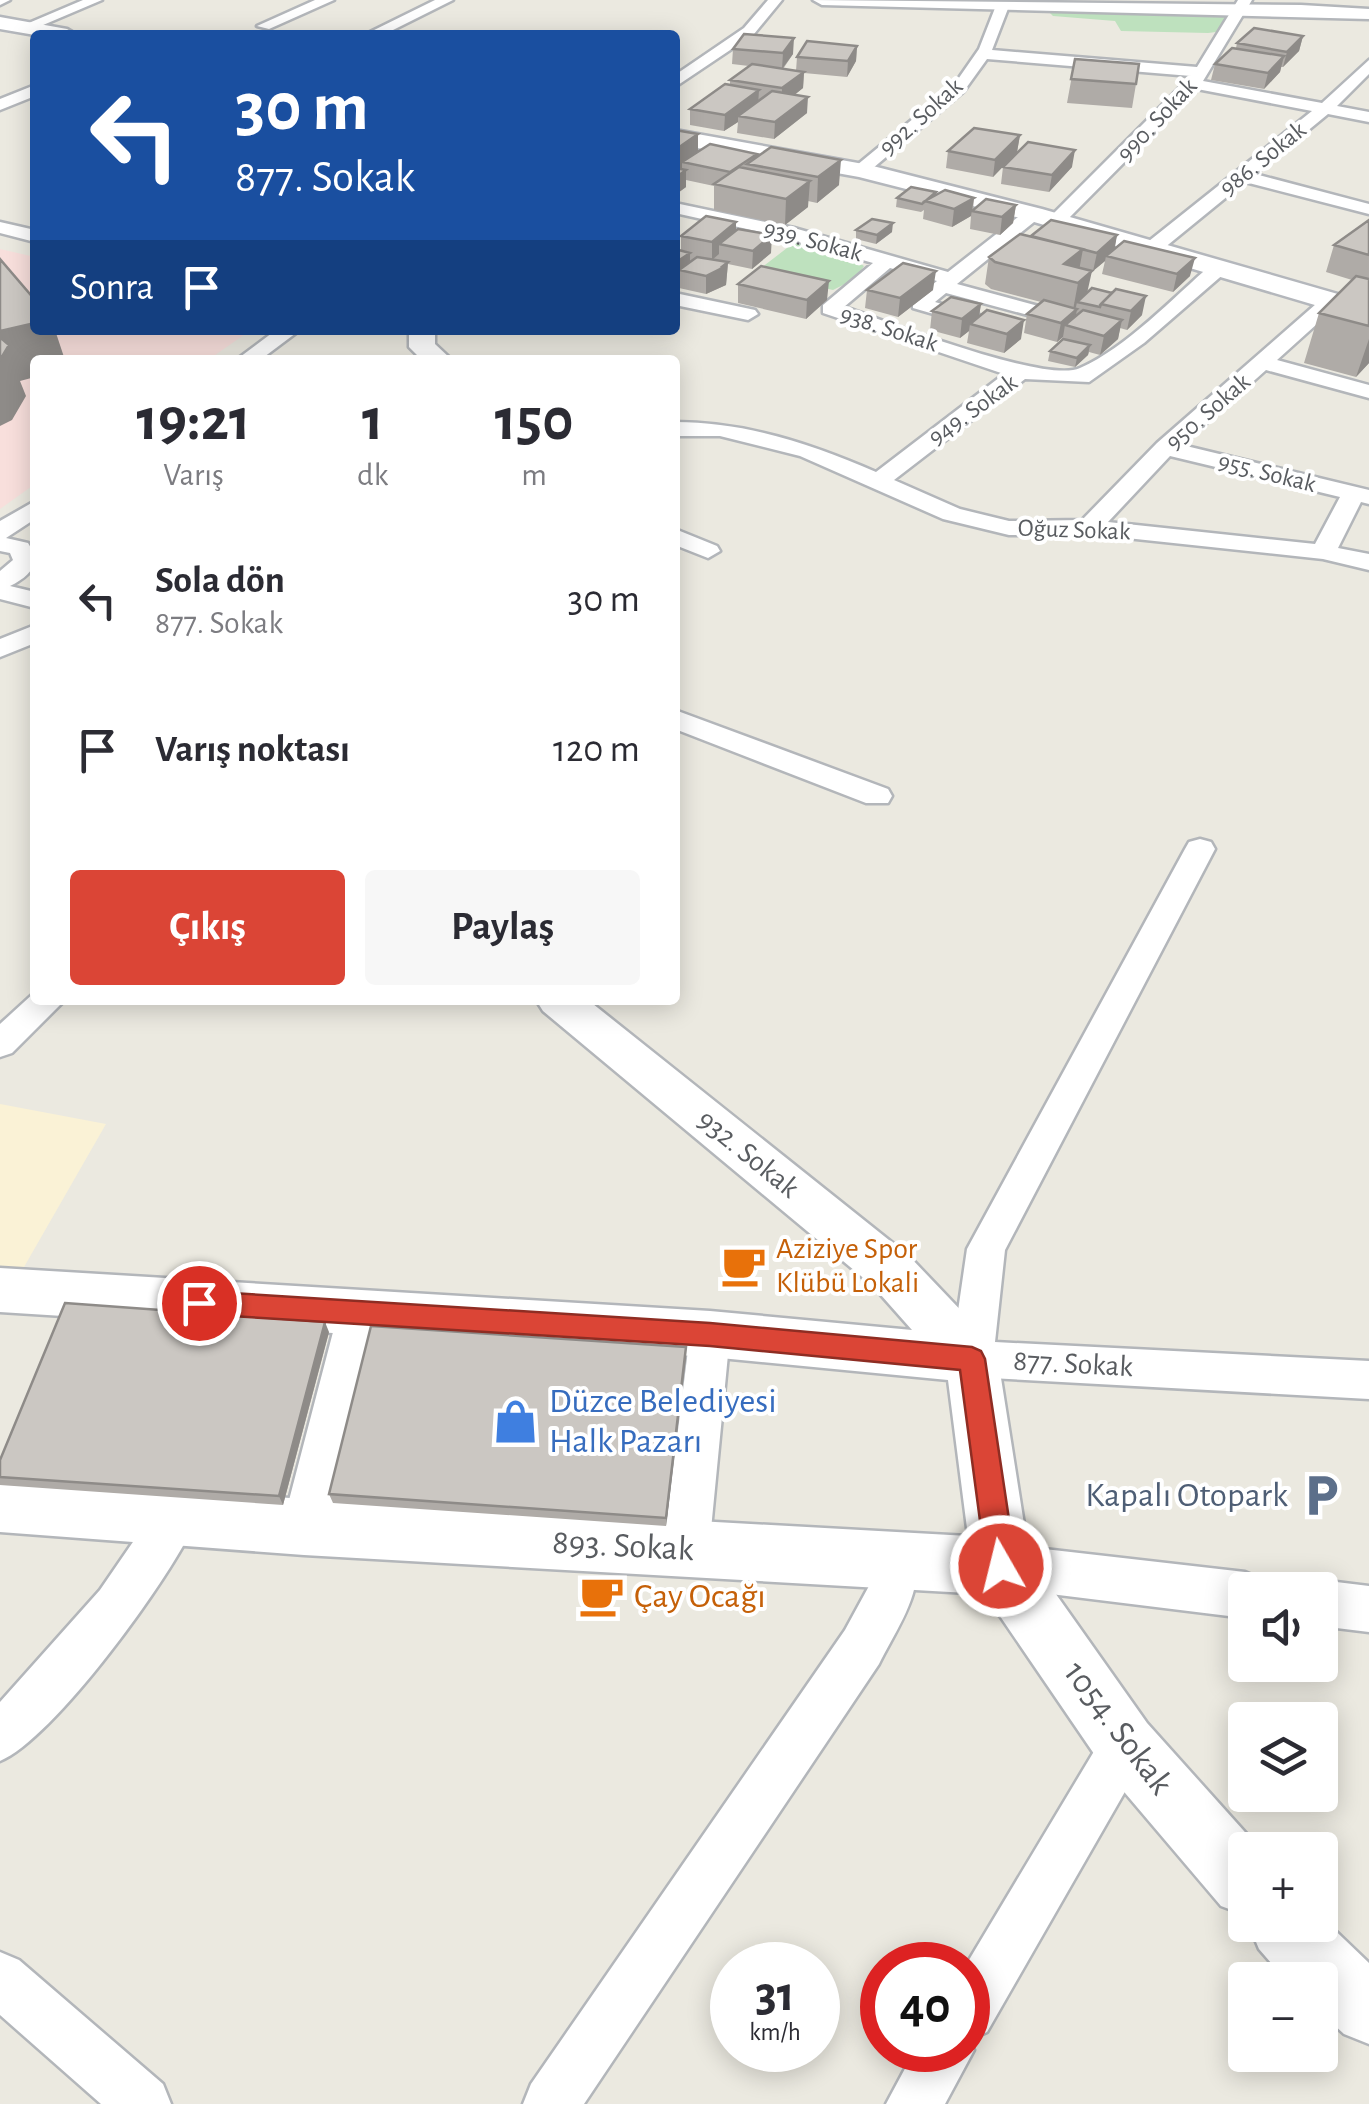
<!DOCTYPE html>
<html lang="tr">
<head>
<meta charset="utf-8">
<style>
	body { margin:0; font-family:"Alegreya Sans",sans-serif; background:#f7f7f7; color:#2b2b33; height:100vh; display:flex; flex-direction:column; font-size:38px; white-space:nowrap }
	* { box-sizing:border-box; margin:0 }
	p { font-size:32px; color:#7c7c81 }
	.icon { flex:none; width:55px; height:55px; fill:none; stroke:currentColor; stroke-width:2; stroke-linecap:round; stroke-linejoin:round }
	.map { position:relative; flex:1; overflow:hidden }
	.details { position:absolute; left:30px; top:355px; width:650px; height:650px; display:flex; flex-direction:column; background:#fff; border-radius:10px; box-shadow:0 5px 25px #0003 }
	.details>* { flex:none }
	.banner { position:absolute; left:30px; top:30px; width:650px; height:305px; border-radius:10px; box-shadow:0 5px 25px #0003; background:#1a4fa0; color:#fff; overflow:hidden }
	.fabs { position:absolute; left:1228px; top:1572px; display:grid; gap:20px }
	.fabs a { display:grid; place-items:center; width:110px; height:110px; border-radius:10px; background:#fff; box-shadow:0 5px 25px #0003; font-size:50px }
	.speed { position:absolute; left:710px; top:1942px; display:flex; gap:20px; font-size:50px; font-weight:700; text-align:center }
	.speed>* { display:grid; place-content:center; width:130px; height:130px; border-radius:50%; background:#fff; box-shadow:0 5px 25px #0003; line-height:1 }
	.speed small { font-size:25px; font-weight:400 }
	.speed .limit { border:15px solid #d22; background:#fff; color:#111 }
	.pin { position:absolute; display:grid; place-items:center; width:85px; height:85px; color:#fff; margin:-42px; border:5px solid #fff; border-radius:50%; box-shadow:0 2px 10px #0007 }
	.me { position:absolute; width:110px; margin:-55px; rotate:352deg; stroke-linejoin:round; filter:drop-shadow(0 0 8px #0008) }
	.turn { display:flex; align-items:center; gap:35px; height:210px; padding:0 40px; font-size:45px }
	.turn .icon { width:130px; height:130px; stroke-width:2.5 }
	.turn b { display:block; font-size:70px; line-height:85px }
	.then { display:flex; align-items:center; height:95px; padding:0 40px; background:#0003; gap:20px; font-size:38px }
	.eta { display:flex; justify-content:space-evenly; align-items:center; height:170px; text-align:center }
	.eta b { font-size:60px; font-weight:700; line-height:70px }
	.cta { display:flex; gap:20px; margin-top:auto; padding:20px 40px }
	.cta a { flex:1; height:115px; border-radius:10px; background:#db4536; color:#fff; font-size:40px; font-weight:700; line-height:115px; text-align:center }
	.cta a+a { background:#f7f7f7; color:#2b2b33 }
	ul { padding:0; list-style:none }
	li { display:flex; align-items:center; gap:30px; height:150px; padding:0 40px }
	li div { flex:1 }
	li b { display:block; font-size:38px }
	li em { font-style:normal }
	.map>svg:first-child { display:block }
	.commercial { fill:#faf2d6 }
	.medical { fill:#f8dfdc }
	.green { fill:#bee1be }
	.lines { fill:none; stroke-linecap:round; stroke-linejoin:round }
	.minor-casing { stroke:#b3b6ba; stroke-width:5 }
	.tertiary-casing { stroke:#b3b6ba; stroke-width:5 }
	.secondary-casing { stroke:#b4b7bc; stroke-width:5 }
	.minor { fill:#fff; fill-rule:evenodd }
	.tertiary { fill:#fff; fill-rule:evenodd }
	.secondary { fill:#fff; fill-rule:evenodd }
	.wall { fill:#afaba7 }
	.shaded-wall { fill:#8e8b88 }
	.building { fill:#cbc7c2; stroke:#8e8b88; stroke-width:2.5 }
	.route { fill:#db4536; stroke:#8e2d23; stroke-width:2.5 }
	.labels { text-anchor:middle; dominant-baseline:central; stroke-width:8; stroke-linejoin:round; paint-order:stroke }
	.far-street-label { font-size:25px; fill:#595c60; stroke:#fff }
	.street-label { font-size:30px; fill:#595c60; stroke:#fff }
	.food-label { font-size:30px; fill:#c56008; stroke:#fff; text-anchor:start }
	.near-shop-label { font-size:35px; fill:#366cbe; stroke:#fff; text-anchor:start }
	.near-service-label { font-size:35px; fill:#4e5e75; stroke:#fff; text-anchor:end }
	.near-street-label { font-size:35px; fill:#595c60; stroke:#fff }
	.near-food-label { font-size:35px; fill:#c56008; stroke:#fff; text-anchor:start }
</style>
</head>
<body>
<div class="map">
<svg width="1369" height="2104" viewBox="0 0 1369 2104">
	<rect width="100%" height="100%" fill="#ebe9e0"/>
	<!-- commercial -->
	<path class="commercial" d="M0 1104 106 1124 20 1274 0 1272Z"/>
	<!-- medical -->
	<path class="medical" d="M0 249 35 257V330H251L208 360H35V484L0 509Z"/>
	<!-- green -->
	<path class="green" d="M1047 10 1230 13 1216 32 1208 33 1121 31 1115 21 1053 16Z
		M796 241 846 255 864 266 855 279 833 290 756 272Z"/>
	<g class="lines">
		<defs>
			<path id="minor" d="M0 0H10L0 5Z
				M83 0H102L29 31 17 28Z
				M315 0H334L269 29 257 26Z
				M435 0H453L383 35H364Z
				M768 0H782L754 34 675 87V75L744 28Z
				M1238 0H1252L1203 81 1322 103 1369 60V74L1337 106 1369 112V122L1328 114 1255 174 1369 204V214L1245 182 1158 253H1144V245L1312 111 1197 89 1063 224H1051V216L1191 76 987 59 964 91 866 174 851 170 954 85 979 49 997 3 1009 6 992 50 1197 67Z
				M35 85V96L0 110V99Z
				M675 203 794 228 948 272 1027 210H1039V218L957 284 1083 318V326L1076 328 946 293 935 302 989 318V326L982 328 913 308V300L937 281 890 268 844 307C887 321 1045 384 1080 368 1126 348 1174 297 1212 264H1226V272L1144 343 1089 382 1025 379 894 480 960 509 1009 521 1082 520 1157 443 1324 297H1338V305L1277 360 1369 385V398L1266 370 1182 445 1369 490V504L1361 502 1338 548 1369 554V570L1323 559 1089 534 1009 535 943 519 800 456 720 436H675V422C746 422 811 444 876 472L1004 374 823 313V305L873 263 783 237 675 213ZM1170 456 1340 497 1315 544 1108 522Z
				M0 222 35 230V242L0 233Z
				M675 293 755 310 758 314 748 320 675 305Z
				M276 330H300L260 360H236Z
				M35 501V519L6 538 28 543C42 564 30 576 10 586L35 592V608L0 599V571L13 560 10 553 0 551V521Z
				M675 529 717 546 720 551 708 558 675 545Z
				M35 625V643L0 657V639Z
				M675 710 888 789 892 796 888 803H866L675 729Z
				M1200 839 1211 842 1215 849 1005 1250 995 1342 1369 1361V1399L972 1377 957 1372 951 1359 967 1249 1185 849 1189 842Z
				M35 992V1000H65L12 1053 0 1057V1024Z
				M358 1296 372 1301 378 1313 326 1527 320 1542 304 1548 288 1542 282 1527 338 1313 344 1301Z
				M710 1316 724 1321 730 1334 709 1550 702 1565 686 1572 670 1565 663 1550 690 1334 696 1321Z
				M175 1498 191 1504 197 1519C173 1575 54 1739 0 1761V1702L100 1590 159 1504Z
				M896 1540 912 1546C929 1586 896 1629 879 1664L584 2104H523L531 2084 845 1630 869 1586 880 1546Z
				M1001 1544 1245 1572 1261 1579 1266 1590H1245V1618L1001 1588 985 1582 978 1566 985 1550Z
				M1320 1580 1369 1586V1632L1320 1626V1590H1302Z
				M1125 1720 1142 1728 1150 1745 1142 1762 987 2032 969 2040 974 2050 945 2104H886L915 2050H968L966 1965 1108 1728Z
				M0 1952 19 1960 163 2084 171 2104H101L0 2015Z"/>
			<path id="tertiary" d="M813 0 1301 5 1369 9V19L822 5Z
				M409 330H435V344L452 360H422L409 347Z
				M536 1000H588L909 1256 991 1342 998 1359 1029 1556 1147 1723 1261 1850H1245V1915L1221 1906 1103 1767 985 1594 304 1555 0 1532V1478L304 1499 968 1536 948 1380 710 1357 0 1312V1268L710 1311 912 1330 873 1286 543 1011Z
				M1320 1916 1369 1963V2044L1344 2034 1320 2012V1980H1286L1259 1949 1249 1925H1320Z"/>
			<path id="secondary" d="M0 17 67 29 77 35H35L0 29Z
				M675 130 869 165 1042 209 1369 303V321L1024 219 859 177 675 144Z"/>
		</defs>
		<!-- minor casing -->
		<use href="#minor" class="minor-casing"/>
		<!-- tertiary casing -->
		<use href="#tertiary" class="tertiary-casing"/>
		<!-- secondary casing -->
		<use href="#secondary" class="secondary-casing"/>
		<!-- minor -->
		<use href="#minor" class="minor"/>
		<!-- tertiary -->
		<use href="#tertiary" class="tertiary"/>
		<!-- secondary -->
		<use href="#secondary" class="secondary"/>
	</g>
	<!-- wall -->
	<path class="wall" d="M1303 36 1299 51 1283 67H1281L1280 72 1264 89 1211 80 1215 64 1236 48 1237 43Z
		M857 46 856 61 847 77 804 73 803 88 794 95 807 113 774 139 737 133 738 122 724 131 690 125V109L730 85V80L749 66 732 64 733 49 793 54 783 69 796 71 797 57Z
		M1075 59 1136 84 1132 108 1067 103Z
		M675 130 698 134V152L757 156 839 185 817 203 808 201V207L785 225 714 210V186L686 180V187L675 195Z
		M1020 135 1017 152 993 177 946 168 948 151Z
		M1003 167H1072L1049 192 1001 184Z
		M936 192V195L974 198 973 210 1016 205 1013 223 1000 235 970 229 971 216 952 227 923 219 924 210 921 212 896 207 897 198Z
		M1369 220V363L1356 377 1304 363 1319 313 1352 280 1326 272 1334 245Z
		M736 222V230L771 253 752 269 728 264 726 285 706 294 679 288V279L675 282 681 251V236Z
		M856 230 892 232 876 244 856 239Z
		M778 234 795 238 787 245 777 243Z
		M1117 235 1114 249 1190 276 1173 292 1102 274 1105 261 1093 271 1079 268 1087 293 1142 315 1127 330 1120 328 1118 339 1100 355 1089 352 1088 355 1075 367 1048 361 1050 351 1062 340 1063 337 1057 342 1024 333 1027 314 1041 302 991 289 985 284 989 257 1031 236Z
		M738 284 827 300 806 319 738 303Z
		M867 290H933L898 317 865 308Z
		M981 304 979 316 1021 339 1004 353 967 343 969 331 960 338 930 330 932 311Z
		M329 1332 283 1505 0 1485V1460Z
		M686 1347 666 1526 333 1503 329 1494Z"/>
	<!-- shaded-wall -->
	<path class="shaded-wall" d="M1303 36 1299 51 1283 67 1287 52Z
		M794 38 793 54 782 69 783 53Z
		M857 46 856 61 847 77 848 61Z
		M1284 56 1280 72 1264 89 1268 73Z
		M804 72 803 88 782 105V88Z
		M759 90 758 106 738 116V122L724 131 725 115Z
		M808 97 807 113 774 139 775 122Z
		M698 134V159L682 162V170L675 175V150Z
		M1020 135 1017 152 993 177 995 160Z
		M1075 150 1072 167 1049 192 1052 175Z
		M841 160 839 185 817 203 818 177Z
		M686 170V187L675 195V178Z
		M810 181 808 207 785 225 786 199Z
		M974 198 971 216 952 227 954 209Z
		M1016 205 1013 223 1000 235 1002 217Z
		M736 222V240L719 244V254L712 260V242Z
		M893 223 892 232 876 244 877 235Z
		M796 229 795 238 787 245 788 236Z
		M772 235 771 253 752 269 753 251Z
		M1117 235 1114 253 1106 256 1105 261 1093 271 1097 253Z
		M1083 249 1078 276 1064 264Z
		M690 253V271L679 270V279L675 282V263Z
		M1195 258 1190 276 1173 292 1177 274Z
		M728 262 726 285 706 294V276Z
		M936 271 933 290 898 317 900 298Z
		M1092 271 1086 298 1077 302 1076 307 1073 310 1078 283Z
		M829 281 827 300 806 319 807 300Z
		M1146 296 1142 315 1127 330 1131 311Z
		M981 304 978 323 970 324 969 331 960 338 962 319Z
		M1077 309 1074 328 1065 325 1063 337 1057 342 1061 323Z
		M1024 320 1021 339 1004 353 1007 334Z
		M1122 320 1118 339 1100 355 1104 336Z
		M35 323V330H55L65 360H35V377L20 381 26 396 12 420 0 426V331Z
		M1369 339V363L1356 377Z
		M1090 345 1088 355 1075 367 1077 358Z
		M325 1322 329 1332 283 1505 279 1496Z
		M686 1347V1357L666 1526V1518Z"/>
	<!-- building -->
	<path class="building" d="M1254 28 1303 36 1287 52 1237 43Z
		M744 34 794 38 783 53 733 49Z
		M807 41 857 46 848 61 797 57Z
		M1232 48 1284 56 1268 73 1215 64Z
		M1075 59 1139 64 1136 84 1071 79Z
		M752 64 804 72 782 88 730 80Z
		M725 84 759 90 725 115 690 109Z
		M772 91 808 97 775 122 738 116Z
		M974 128 1020 135 995 160 948 151Z
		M675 130 698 134 675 150Z
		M1028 142 1075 150 1052 175 1003 167Z
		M710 144 757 154 730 172 682 162Z
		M771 147 841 160 818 177 747 164Z
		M739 167 810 181 786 199 714 184Z
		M675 168 686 170 675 178Z
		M911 187 936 192 922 204 897 198Z
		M945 190 974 198 954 209 925 201Z
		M986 199 1016 205 1002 217 972 211Z
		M706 216 736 222 712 242 681 236Z
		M872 219 893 223 877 235 856 230Z
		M1051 220 1117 235 1097 253 1031 236Z
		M1369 220V255L1334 245Z
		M786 227 796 229 788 236 778 234Z
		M738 229 772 235 753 251 719 244Z
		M1020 234 1083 249 1064 264 1092 271 1078 283 995 262 989 257Z
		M1124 241 1195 258 1177 274 1106 256Z
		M675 249 690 253 675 263Z
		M697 257 728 262 723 266H726L706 276 679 270Z
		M0 259 35 300V323L0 331Z
		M903 263 936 271 900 298 867 290Z
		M761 266 829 281 807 300 738 284Z
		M1356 276 1369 279V326L1319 313Z
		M1092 288 1112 293 1101 304 1100 307 1077 302Z
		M1116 289 1146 296 1131 311 1101 304Z
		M951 297 981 304 962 319 932 311Z
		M1044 300 1077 309 1061 323 1027 314Z
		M987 310 1024 320 1007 334 970 324Z
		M1083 310 1122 320 1104 336 1065 325Z
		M0 339H2L9 345 0 360Z
		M1063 339 1090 345 1077 358 1050 351Z
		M65 1303 325 1322 279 1496 0 1477V1460Z
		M371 1326 686 1347 666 1518 329 1494Z"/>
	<!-- route -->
	<path class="route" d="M199 1291 710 1323 972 1347 981 1351 985 1359 1016 1566 1011 1576 1001 1581 990 1576 986 1566 960 1370 710 1346 199 1314 190 1311 186 1303 190 1295Z"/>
	<!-- icons -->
	<defs>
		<symbol id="cafe-bare" viewBox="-9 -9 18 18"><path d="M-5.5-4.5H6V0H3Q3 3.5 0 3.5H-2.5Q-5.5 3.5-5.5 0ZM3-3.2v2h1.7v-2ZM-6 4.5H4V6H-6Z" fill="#e8710a" stroke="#fff" stroke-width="2.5" paint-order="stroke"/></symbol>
		<symbol id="shop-bare" viewBox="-9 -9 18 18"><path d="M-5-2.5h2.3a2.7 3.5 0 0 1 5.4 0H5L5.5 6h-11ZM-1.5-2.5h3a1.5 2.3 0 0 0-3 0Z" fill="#3f7fe0" stroke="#fff" stroke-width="2.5" paint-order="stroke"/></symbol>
		<symbol id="parking-bare" viewBox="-9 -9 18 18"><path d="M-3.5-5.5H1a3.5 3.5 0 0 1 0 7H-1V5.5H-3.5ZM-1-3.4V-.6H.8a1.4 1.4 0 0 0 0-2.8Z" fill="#5c6f8a" stroke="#fff" stroke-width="2.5" paint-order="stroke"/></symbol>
	</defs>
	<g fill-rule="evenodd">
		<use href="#cafe-bare" x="712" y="1234" width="63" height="63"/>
		<use href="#shop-bare" x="484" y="1390" width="63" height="63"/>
		<use href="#parking-bare" x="1290" y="1464" width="63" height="63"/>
		<use href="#cafe-bare" x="570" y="1564" width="63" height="63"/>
	</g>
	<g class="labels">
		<!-- far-street labels -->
		<g class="far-street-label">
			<text transform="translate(921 117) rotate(-42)">992. Sokak</text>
			<text transform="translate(1157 120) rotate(-47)">990. Sokak</text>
			<text transform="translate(1263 159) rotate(-39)">986. Sokak</text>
			<text transform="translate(813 241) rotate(15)">939. Sokak</text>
			<text transform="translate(889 329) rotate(18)">938. Sokak</text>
			<text transform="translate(973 410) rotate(-36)">949. Sokak</text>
			<text transform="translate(1208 412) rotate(-41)">950. Sokak</text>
			<text transform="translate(1267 473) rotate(14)">955. Sokak</text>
			<text transform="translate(1074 530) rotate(2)">Oğuz Sokak</text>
		</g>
		<!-- street labels -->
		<g class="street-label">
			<text transform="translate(748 1154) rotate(39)">932. Sokak</text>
			<text transform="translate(1073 1364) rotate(3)">877. Sokak</text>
		</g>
		<!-- food labels -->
		<g class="food-label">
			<text x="776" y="1249">Aziziye Spor<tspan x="776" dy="34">Klübü Lokali</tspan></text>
		</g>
		<!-- near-shop labels -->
		<g class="near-shop-label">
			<text x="549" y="1401">Düzce Belediyesi<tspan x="549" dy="40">Halk Pazarı</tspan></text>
		</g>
		<!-- near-service labels -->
		<g class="near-service-label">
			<text x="1288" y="1495">Kapalı Otopark</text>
		</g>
		<!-- near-street labels -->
		<g class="near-street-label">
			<text transform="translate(623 1546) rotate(3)">893. Sokak</text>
			<text transform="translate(1118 1728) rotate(53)">1054. Sokak</text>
		</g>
		<!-- near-food labels -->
		<g class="near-food-label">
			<text x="634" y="1596">Çay Ocağı</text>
		</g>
	</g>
</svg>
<div class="fabs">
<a><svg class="icon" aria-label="sound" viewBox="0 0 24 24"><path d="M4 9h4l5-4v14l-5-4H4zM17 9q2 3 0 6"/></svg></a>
<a><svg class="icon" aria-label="layers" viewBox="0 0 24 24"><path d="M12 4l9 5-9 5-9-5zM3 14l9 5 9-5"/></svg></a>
<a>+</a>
<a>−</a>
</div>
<div class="speed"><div>31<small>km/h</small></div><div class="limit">40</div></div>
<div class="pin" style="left:199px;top:1303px;background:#d93025"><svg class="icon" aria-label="arrive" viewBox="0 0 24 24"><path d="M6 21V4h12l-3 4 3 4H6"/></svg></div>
<svg class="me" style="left:1001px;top:1566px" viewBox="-20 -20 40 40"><circle r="17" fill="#db4536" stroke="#fff" stroke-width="3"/><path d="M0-11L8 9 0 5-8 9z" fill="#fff"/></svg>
<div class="banner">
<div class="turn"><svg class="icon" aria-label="left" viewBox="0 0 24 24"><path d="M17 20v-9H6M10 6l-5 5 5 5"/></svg><div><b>30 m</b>877. Sokak</div></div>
<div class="then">Sonra<svg class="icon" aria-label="arrive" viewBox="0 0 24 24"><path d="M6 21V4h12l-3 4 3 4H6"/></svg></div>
</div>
<section class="details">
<div class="eta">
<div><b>19:21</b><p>Varış</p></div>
<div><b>1</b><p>dk</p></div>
<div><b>150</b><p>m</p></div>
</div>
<ul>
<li><svg class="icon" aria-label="left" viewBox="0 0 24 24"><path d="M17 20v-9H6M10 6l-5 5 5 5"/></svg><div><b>Sola dön</b><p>877. Sokak</p></div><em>30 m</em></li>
<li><svg class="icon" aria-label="arrive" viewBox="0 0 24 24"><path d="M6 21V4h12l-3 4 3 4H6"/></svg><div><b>Varış noktası</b></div><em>120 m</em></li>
</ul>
<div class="cta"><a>Çıkış</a><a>Paylaş</a></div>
</section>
</div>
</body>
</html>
